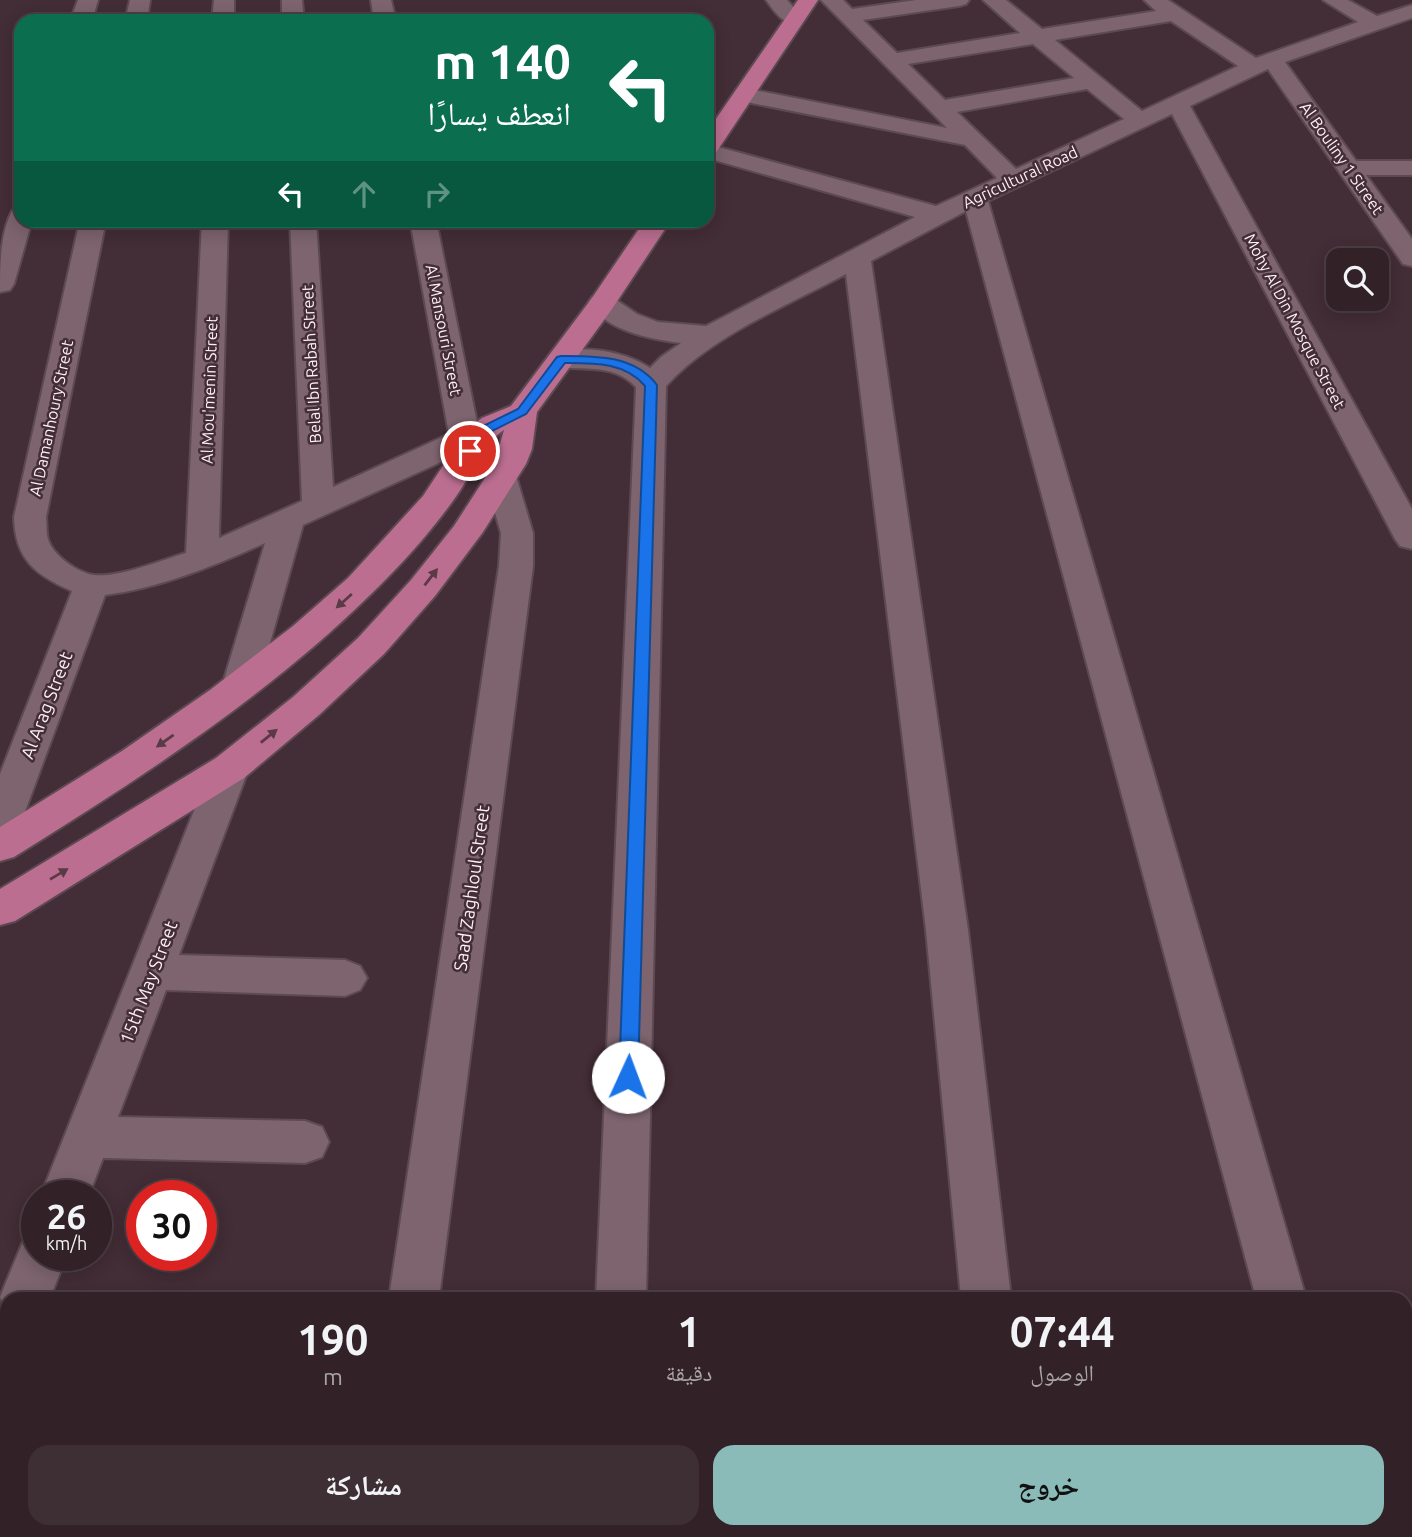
<!DOCTYPE html>
<html lang="ar">
<head>
<meta charset="utf-8">
<style>
	body { margin:0; font-family:Ubuntu,"Noto Naskh Arabic",sans-serif; background:#3d2f34; color:#f1f3f6; direction:rtl; height:100vh; display:flex; flex-direction:column; font-size:26px; white-space:nowrap }
	* { box-sizing:border-box; margin:0 }
	p { font-size:23px; color:#a8a4a8 }
	.icon { flex:none; width:38px; height:38px; fill:none; stroke:currentColor; stroke-width:2; stroke-linecap:round; stroke-linejoin:round }
	.map { position:relative; flex:1; overflow:hidden; direction:ltr }
	.sheet { position:absolute; left:0px; top:1292px; width:1412px; height:247px; display:flex; flex-direction:column; background:#322228; border-radius:21px 21px 0 0; box-shadow:0 4px 18px #0003,0 0 0 2px #4d3f45; direction:rtl }
	.sheet>* { flex:none }
	.hud { position:absolute; left:14px; top:14px; width:700px; height:214px; border-radius:21px; box-shadow:0 4px 18px #0003,0 0 0 2px #4d3f45; direction:rtl; background:#0b6e4f; color:#fff; overflow:hidden }
	.tools { position:absolute; left:1326px; top:248px; display:grid; gap:14px }
	.tools a { display:grid; place-items:center; width:63px; height:63px; border-radius:14px; background:#322228; box-shadow:0 4px 18px #0003,0 0 0 2px #4d3f45; font-size:35px }
	.speed { position:absolute; left:21px; top:1180px; display:flex; gap:14px; font-size:35px; font-weight:700; text-align:center }
	.speed>* { display:grid; place-content:center; width:91px; height:91px; border-radius:50%; background:#322228; box-shadow:0 4px 18px #0003,0 0 0 2px #4d3f45; line-height:1 }
	.speed small { font-size:18px; font-weight:400 }
	.speed .limit { border:10px solid #d22; background:#fff; color:#111 }
	.pin { position:absolute; display:grid; place-items:center; width:60px; height:60px; color:#fff; margin:-30px; border:4px solid #fff; border-radius:50%; box-shadow:0 2px 7px #0007 }
	.me { position:absolute; width:77px; margin:-38px; rotate:2deg; stroke-linejoin:round; filter:drop-shadow(0 0 5px #0008) }
	.turn { display:flex; align-items:center; gap:24px; height:147px; padding:0 28px; font-size:32px }
	.turn .icon { width:91px; height:91px; stroke-width:2.5 }
	.turn b { display:block; font-size:49px; line-height:60px }
	.lanes { display:flex; align-items:center; height:66px; padding:0 28px; background:#0003; justify-content:center; gap:35px; direction:ltr }
	.lanes .off { opacity:.35 }
	.eta { display:flex; justify-content:space-evenly; align-items:center; height:119px; text-align:center }
	.eta b { font-size:42px; font-weight:700; line-height:49px }
	.primary-button { display:flex; gap:14px; margin-top:auto; padding:14px 28px }
	.primary-button a { flex:1; height:80px; border-radius:21px; background:#8bbbb9; color:#111; font-size:28px; font-weight:700; line-height:80px; text-align:center }
	.primary-button a+a { background:#3d2f34; color:#f1f3f6 }
	.map>svg:first-child { display:block }
	.lines { fill:none; stroke-linecap:round; stroke-linejoin:round }
	.minor-casing { stroke:#5c4951; stroke-width:4 }
	.major-casing { stroke:#5c4951; stroke-width:4 }
	.minor { fill:#7d646e; fill-rule:evenodd }
	.major { fill:#bb6e90; fill-rule:evenodd }
	.oneway { fill:#5b3a48 }
	.route { fill:#1a73e8; stroke:#114b97; stroke-width:2 }
	.labels { text-anchor:middle; dominant-baseline:central; stroke-width:5; stroke-linejoin:round; paint-order:stroke }
	.far-street-label { font-size:16px; fill:#feeff4; stroke:#432d36 }
	.street-label { font-size:18px; fill:#feeff4; stroke:#432d36 }
</style>
</head>
<body>
<div class="map">
<svg width="1412" height="1537" viewBox="0 0 1412 1537">
	<rect width="100%" height="100%" fill="#432d36"/>
	<g class="lines">
		<defs>
			<path id="minor" d="M78 0H98L92 21H70Z
				M130 0H150L147 21H125Z
				M214 0H234V21H212Z
				M282 0H302L304 21H282Z
				M371 0H391L396 21H374Z
				M766 0H787L804 19 801 23C785 28 775 12 766 0Z
				M821 0H843L852 9 916 0H969L966 4 959 6 863 20 897 53 1020 33 983 0H1006L1042 29 1156 11 1144 0H1168L1256 58 1358 22 1323 0H1348L1377 16 1412 5V18L1285 62 1356 161H1412V175H1366L1412 239V266L1403 264 1268 69 1190 106 1412 509V549L1400 546 1395 539 1172 114 988 201 1306 1298H1256L966 211 871 261 968 930 1011 1298H961L926 930 846 274C785 307 712 335 666 386L646 1298H596L636 387C611 361 582 373 551 365L547 359 551 353C583 345 623 350 650 368L661 357 681 343C649 339 608 331 588 303L592 297 602 295 612 297 637 314 658 322 706 326 915 217 707 158V144L936 206 997 178 965 145 736 100 733 95 736 90 744 88 947 128ZM1171 21 1238 66 1142 111 1055 40ZM1033 44 1074 78 945 100 908 64ZM1087 89 1124 119 1016 169 957 112Z
				M21 208V220H32L14 284 10 290 0 292C0 265 0 234 12 211Z
				M80 220H106L46 517C47 524 46 533 48 539 52 555 78 573 94 575 119 578 161 560 186 553L202 220H228L219 538 302 501 290 220H316L333 487 449 434 410 220H436L477 423 492 425 496 431 492 437 476 446 303 525 258 686 253 695 240 698 227 695 222 686 265 543C214 566 160 588 105 595L20 825 14 835 0 840V774L72 591C35 575 15 559 14 517Z
				M501 469 512 472 517 479 533 533V566L439 1298H389L499 566 501 533 485 479 490 472Z
				M230 754 244 758 249 768 179 955 345 960 360 966 367 978 360 990 345 996 166 990 118 1117 305 1121 322 1127 329 1142 322 1157 305 1163 103 1158 89 1195H41L211 768 216 758Z
				M37 1234V1255H67L50 1298H7V1315L0 1297 24 1239Z
				M7 1320V1386L0 1389V1323Z
				M353 1531H409L408 1537H352Z
				M586 1531H642V1537H586Z
				M983 1531H1039L1040 1537H984Z
				M1318 1531H1374L1376 1537H1320Z"/>
			<path id="major" d="M798 0H818L715 154 707 156V132Z
				M645 220H671L612 309 537 412 532 449 526 464 483 532 435 596 384 654 319 715 244 778 15 921 0 925V889L216 758 293 697 358 638 411 580 454 526 494 464 504 430C481 445 473 473 457 495 432 531 402 564 370 595 265 698 139 779 14 857L0 861V827L122 751 210 690 293 626 348 578 423 496 468 428 482 418 511 406 592 298Z"/>
		</defs>
		<!-- minor casing -->
		<use href="#minor" class="minor-casing"/>
		<!-- major casing -->
		<use href="#major" class="major-casing"/>
		<!-- minor -->
		<use href="#minor" class="minor"/>
		<!-- major -->
		<use href="#major" class="major"/>
	</g>
	<!-- one-way arrows -->
	<defs><path id="oneway-solid" d="M-6-.8H1V-3.2L6.5 0L1 3.2V.8H-6Z" transform="scale(1.75)"/></defs>
	<g class="oneway">
		<use href="#oneway-solid" transform="translate(431 577) rotate(-52)"/>
		<use href="#oneway-solid" transform="translate(344 601) rotate(138)"/>
		<use href="#oneway-solid" transform="translate(269 736) rotate(-39)"/>
		<use href="#oneway-solid" transform="translate(165 741) rotate(145)"/>
		<use href="#oneway-solid" transform="translate(59 874) rotate(-31)"/>
	</g>
	<!-- route -->
	<path class="route" d="M561 356C596 356 634 355 657 385L638 1077 635 1083 628 1085 622 1083 619 1077 645 386C625 362 593 363 565 363L526 414 486 434 474 454 470 455 463 451 477 429 518 409 557 357Z"/>
	<g class="labels">
		<!-- far-street labels -->
		<g class="far-street-label">
			<text transform="translate(1342 158) rotate(55)">Al Bouliny 1 Street</text>
			<text transform="translate(1020 177) rotate(-25)">Agricultural Road</text>
			<text transform="translate(1295 321) rotate(62)">Mohy Al Din Mosque Street</text>
			<text transform="translate(444 330) rotate(79)">Al Mansouri Street</text>
			<text transform="translate(311 364) rotate(-93)">Belal Ibn Rabah Street</text>
			<text transform="translate(209 390) rotate(-88)">Al Mou'menin Street</text>
			<text transform="translate(51 418) rotate(-78)">Al Damanhoury Street</text>
		</g>
		<!-- street labels -->
		<g class="street-label">
			<text transform="translate(46 705) rotate(-69)">Al Arag Street</text>
			<text transform="translate(471 888) rotate(-82)">Saad Zaghloul Street</text>
			<text transform="translate(148 982) rotate(-69)">15th May Street</text>
		</g>
	</g>
</svg>
<div class="tools">
<a><svg class="icon" aria-label="search" viewBox="0 0 24 24"><circle cx="10" cy="10" r="6"/><path d="M15 15l6 6"/></svg></a>
</div>
<div class="speed"><div>26<small>km/h</small></div><div class="limit">30</div></div>
<div class="pin" style="left:470px;top:451px;background:#d93025"><svg class="icon" aria-label="arrive" viewBox="0 0 24 24"><path d="M6 21V4h12l-3 4 3 4H6"/></svg></div>
<svg class="me" style="left:628px;top:1077px" viewBox="-20 -20 40 40"><circle r="19" fill="#fff"/><path d="M0-13L10 11 0 6-10 11z" fill="#1a73e8"/></svg>
<div class="hud">
<div class="turn"><svg class="icon" aria-label="left" viewBox="0 0 24 24"><path d="M17 20v-9H6M10 6l-5 5 5 5"/></svg><div><b>140 m</b>انعطف يسارًا</div></div>
<div class="lanes"><svg class="icon" aria-label="left" viewBox="0 0 24 24"><path d="M17 20v-9H6M10 6l-5 5 5 5"/></svg><svg class="icon off" aria-label="ahead" viewBox="0 0 24 24"><path d="M12 20V5M6 11l6-6 6 6"/></svg><svg class="icon off" aria-label="right" viewBox="0 0 24 24"><path d="M7 20v-9h11M14 6l5 5-5 5"/></svg></div>
</div>
<section class="sheet">
<div class="eta">
<div><b>07:44</b><p>الوصول</p></div>
<div><b>1</b><p>دقيقة</p></div>
<div><b>190</b><p>m</p></div>
</div>
<div class="primary-button"><a>خروج</a><a>مشاركة</a></div>
</section>
</div>
</body>
</html>
